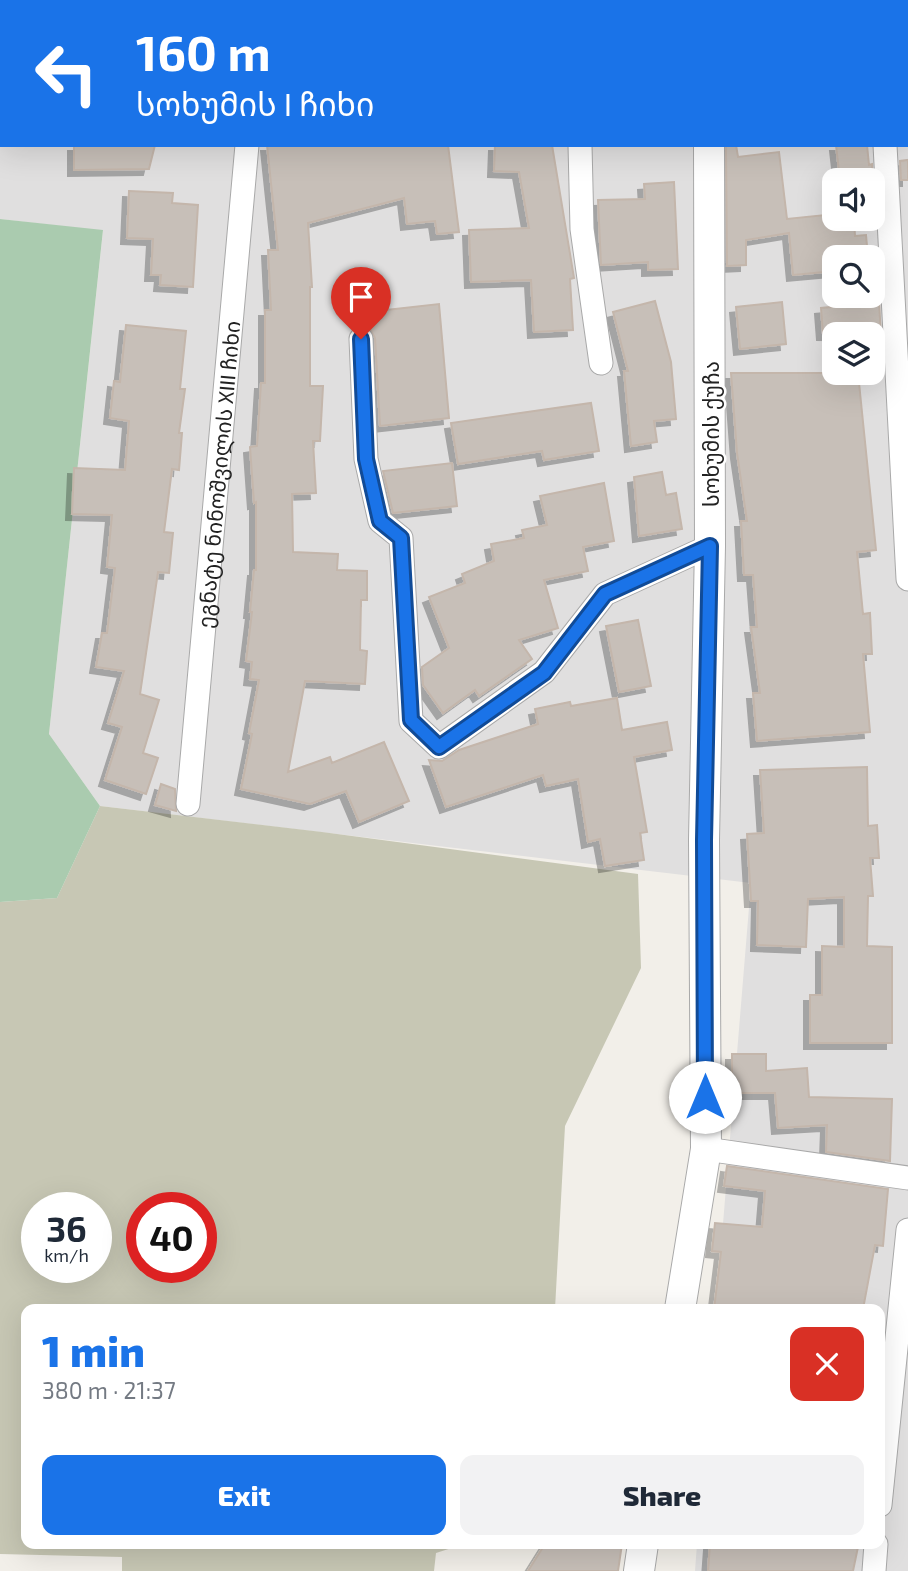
<!DOCTYPE html>
<html lang="en">
<head>
<meta charset="utf-8">
<style>
	body { margin:0; font-family:"Exo 2","Noto Sans Georgian",sans-serif; background:#f2f2f3; color:#1f2937; height:100vh; display:flex; flex-direction:column; font-size:26px; white-space:nowrap }
	* { box-sizing:border-box; margin:0 }
	p { font-size:23px; color:#747a83 }
	.icon { flex:none; width:38px; height:38px; fill:none; stroke:currentColor; stroke-width:2; stroke-linecap:round; stroke-linejoin:round }
	.map { position:relative; flex:1; overflow:hidden }
	.panel { position:absolute; left:21px; top:1304px; width:864px; height:245px; display:flex; flex-direction:column; background:#fff; border-radius:14px; box-shadow:0 7px 28px #0002 }
	.panel>* { flex:none }
	.banner { position:absolute; left:0px; top:0px; width:908px; height:147px; box-shadow:0 7px 28px #0002; background:#1a73e8; color:#fff; overflow:hidden }
	.buttons { position:absolute; left:822px; top:168px; display:grid; gap:14px }
	.buttons a { display:grid; place-items:center; width:63px; height:63px; border-radius:14px; background:#fff; box-shadow:0 7px 28px #0002; font-size:35px }
	.speed { position:absolute; left:21px; top:1192px; display:flex; gap:14px; font-size:35px; font-weight:700; text-align:center }
	.speed>* { display:grid; place-content:center; width:91px; height:91px; border-radius:50%; background:#fff; box-shadow:0 7px 28px #0002; line-height:1 }
	.speed small { font-size:18px; font-weight:400 }
	.speed .limit { border:10px solid #d22; background:#fff; color:#111 }
	.pin { position:absolute; display:grid; place-items:center; width:60px; height:60px; color:#fff; margin:-72px -30px; border-radius:50% 50% 50% 0; rotate:-45deg; box-shadow:0 0 7px #0007 }
	.pin .icon { rotate:45deg }
	.me { position:absolute; width:77px; margin:-38px; rotate:0deg; stroke-linejoin:round; filter:drop-shadow(0 0 5px #0008) }
	.turn { display:flex; align-items:center; gap:24px; height:147px; padding:0 21px; font-size:32px }
	.turn .icon { width:91px; height:91px; stroke-width:2.5 }
	.turn b { display:block; font-size:49px; line-height:60px }
	.round { display:grid; place-items:center; flex:none; width:74px; height:74px; border-radius:14px; background:#f2f2f3 }
	.head { display:flex; align-items:center; justify-content:space-between; height:119px; padding:0 21px }
	h1 { font-size:42px; font-weight:800; line-height:52px; color:#1a73e8 }
	.button { display:flex; gap:14px; margin-top:auto; padding:14px 21px }
	.button a { flex:1; height:80px; border-radius:14px; background:#1a73e8; color:#fff; font-size:28px; font-weight:800; line-height:80px; text-align:center }
	.button a+a { background:#f2f2f3; color:#1f2937 }
	.map>svg:first-child { display:block }
	.residential { fill:#e0dfdf; fill-rule:evenodd }
	.construction { fill:#c7c7b4; fill-rule:evenodd }
	.cemetery { fill:#aacbaf }
	.building { fill:#c7bfb8; stroke:#c4b6ab; stroke-width:2; filter:url(#shadow) }
	.lines { fill:none; stroke-linecap:round; stroke-linejoin:round }
	.service-casing { stroke:#a9a9a9; stroke-width:15 }
	.minor-casing { stroke:#a9a9a9; stroke-width:25 }
	.tertiary-casing { stroke:#a9a9a9; stroke-width:32 }
	.secondary-casing { stroke:#707d05; stroke-width:36 }
	.service { stroke:#fff; stroke-width:12 }
	.minor { stroke:#fff; stroke-width:23 }
	.tertiary { stroke:#fff; stroke-width:30 }
	.secondary { stroke:#f7fabf; stroke-width:33 }
	.route-casing { stroke:#114b97; stroke-width:18 }
	.route { stroke:#1a73e8; stroke-width:12 }
	.labels { text-anchor:middle; dominant-baseline:central; stroke-width:5; stroke-linejoin:round; paint-order:stroke }
	.street-label { font-size:21px; fill:#222; stroke:#fff }
</style>
</head>
<body>
<div class="map">
<svg width="908" height="1571" viewBox="0 0 908 1571">
	<defs>
		<filter id="shadow"><feDropShadow dx="-6" dy="6" stdDeviation="0" flood-color="#0004"/></filter>
	</defs>
	<rect width="100%" height="100%" fill="#f2efe9"/>
	<!-- residential -->
	<path class="residential" d="M0 0H908V1571H695L697 1544H880V1309H716L751 883 100 806 49 734 103 231 0 219ZM2 2H906V145H2ZM835 180H873V219H835ZM835 257H873V296H835ZM835 334H873V373H835Z"/>
	<!-- construction -->
	<path class="construction" d="M100 806 322 832 638 874 641 968 565 1126 555 1309H26V1544H464L436 1553 434 1571H122V1557L0 1554V902L57 898ZM37 1208H96V1267H37ZM142 1208H201V1267H142Z"/>
	<!-- cemetery -->
	<path class="cemetery" d="M0 219 103 230 49 734 100 806 57 898 0 902Z"/>
	<!-- building -->
	<path class="building" d="M74 145H155L149 169 74 170Z
		M267 145H448L459 232 437 234 435 221 407 224 404 198 308 223 312 287H310V386H323L320 441H313L316 493 292 494 293 552 338 554 337 570 367 571V600H361L360 650 367 651 365 684 305 681 288 772 330 757 332 763 384 742 409 801 359 822 346 791 310 804 241 789 252 734 249 733 259 680 250 679 252 662 246 661 252 612H250L254 570H256V502L254 503 250 447 257 446 261 383H265V310H271L268 250H278Z
		M495 145H552L574 278 570 279 573 330 534 332 531 280 471 282 469 230 529 228 519 172 494 171Z
		M736 145 738 157 779 152 787 219 835 214V219H854L855 236 866 235 868 257H835V271L793 275 789 233 746 240V265L727 266 726 146Z
		M836 145H867L869 165 872 164 873 180H840Z
		M908 160V180H901L900 161Z
		M674 182 678 269 648 270V262L601 265 598 200 645 199 644 184Z
		M129 191 173 193 172 203 198 205 193 287 160 285 161 275H151L153 239 127 238Z
		M873 286H878L881 335 823 334 821 308 873 303Z
		M655 301 671 362 676 419 654 421 657 442 631 446 624 371H628L613 312Z
		M782 302 786 344 740 349 736 307Z
		M439 304 449 418 380 426 375 338 370 329 369 312Z
		M126 325 186 331 180 389H185L179 433H182L179 470 172 469 164 532 173 533 169 573 158 572 140 694 159 700 143 753 158 758 146 794 105 780 122 727 108 723 124 671 96 667 102 633H107L115 568 107 567 112 515 72 514 74 468 125 470 129 421 110 418 114 381 120 382Z
		M731 373H858L876 550 857 552 863 614 870 613 872 654H863L870 732 757 741 753 693H760L751 627H757L753 575H744L741 521H747L737 453Z
		M591 403 599 451 544 460 542 451 458 464 451 423Z
		M452 463 457 506 393 513 383 471Z
		M662 472 666 495 676 493 682 529 639 536 634 477Z
		M604 483 614 541 583 547 588 571 544 580 558 628 519 640 532 659 479 696 475 690 443 713 423 685 422 667 449 648 429 597 465 583 462 574 494 561 491 544 524 538 522 530 547 525 540 496Z
		M638 620 651 686 619 692 606 626Z
		M617 698 622 730 667 722 672 750 634 757 647 832 640 833 644 860 605 866 600 839 588 842 578 779 546 786 543 775 446 807 429 760 442 761 459 750 538 724 535 709 570 702 571 706Z
		M867 767 868 826 877 825 879 858H870L873 896H868L867 946 892 947V1043H810V995H822V946L844 947V897L808 899 806 947 757 945 758 901H751L747 834 764 833 760 770Z
		M161 784 175 789 176 811 155 805Z
		M732 1054H766V1071L807 1068 809 1097 892 1099 890 1161 826 1152 827 1125 778 1128 775 1093H732Z
		M727 1166 888 1189 883 1246 875 1245 863 1309H714L721 1252 712 1251 715 1223 762 1227 765 1191 724 1186Z
		M545 1544H622L618 1571H528Z
		M710 1544H844L858 1547 853 1571H708Z"/>
	<g class="lines">
		<defs>
			<path id="service" d="M480 0V2"/>
			<g id="minor">
				<path d="M714 0V2"/>
				<path d="M580 145 582 229 601 363"/>
				<path d="M885 145 908 579"/>
				<path d="M361 339 366 459 380 521 401 538 411 721 439 747 544 672 605 594 710 546"/>
				<path id="s1" d="M188 804 247 145"/>
				<path d="M706 1149 908 1178"/>
				<path d="M880 1505 908 1230"/>
				<path d="M874 1571 876 1544"/>
			</g>
			<path id="tertiary" d="M680 1309 706 1149 704 840 710 546 709 145
				M639 1571 643 1544"/>
			<path id="secondary" d="M85 0 92 2
				M906 122 908 121"/>
		</defs>
		<!-- service casing -->
		<use href="#service" class="service-casing"/>
		<!-- minor casing -->
		<use href="#minor" class="minor-casing"/>
		<!-- tertiary casing -->
		<use href="#tertiary" class="tertiary-casing"/>
		<!-- secondary casing -->
		<use href="#secondary" class="secondary-casing"/>
		<!-- service -->
		<use href="#service" class="service"/>
		<!-- minor -->
		<use href="#minor" class="minor"/>
		<!-- tertiary -->
		<use href="#tertiary" class="tertiary"/>
		<!-- secondary -->
		<use href="#secondary" class="secondary"/>
	</g>
	<g class="lines">
		<defs>
			<path id="route" d="M361 339 366 459 380 521 401 538 411 720 439 747 544 673 605 594 710 546 704 840 705 1097"/>
		</defs>
		<!-- route casing -->
		<use href="#route" class="route-casing"/>
		<!-- route -->
		<use href="#route" class="route"/>
	</g>
	<g class="labels">
		<!-- street labels -->
		<g class="street-label">
			<text transform="translate(710 434) rotate(-90)">სოხუმის ქუჩა</text>
			<text stroke="none"><textPath href="#s1" startOffset="331">ეგნატე ნინოშვილის XIII ჩიხი</textPath></text>
		</g>
	</g>
</svg>
<div class="buttons">
<a><svg class="icon" aria-label="sound" viewBox="0 0 24 24"><path d="M4 9h4l5-4v14l-5-4H4zM17 9q2 3 0 6"/></svg></a>
<a><svg class="icon" aria-label="search" viewBox="0 0 24 24"><circle cx="10" cy="10" r="6"/><path d="M15 15l6 6"/></svg></a>
<a><svg class="icon" aria-label="layers" viewBox="0 0 24 24"><path d="M12 4l9 5-9 5-9-5zM3 14l9 5 9-5"/></svg></a>
</div>
<div class="speed"><div>36<small>km/h</small></div><div class="limit">40</div></div>
<div class="pin" style="left:361px;top:339px;background:#d93025"><svg class="icon" aria-label="arrive" viewBox="0 0 24 24"><path d="M6 21V4h12l-3 4 3 4H6"/></svg></div>
<svg class="me" style="left:705px;top:1097px" viewBox="-20 -20 40 40"><circle r="19" fill="#fff"/><path d="M0-13L10 11 0 6-10 11z" fill="#1a73e8"/></svg>
<div class="banner">
<div class="turn"><svg class="icon" aria-label="left" viewBox="0 0 24 24"><path d="M17 20v-9H6M10 6l-5 5 5 5"/></svg><div><b>160 m</b>სოხუმის I ჩიხი</div></div>
</div>
<section class="panel">
<div class="head"><div><h1>1 min</h1><p>380 m · 21:37</p></div><a class="round" style="background:#d93025;color:#fff"><svg class="icon" aria-label="close" viewBox="0 0 24 24"><path d="M6 6l12 12M18 6L6 18"/></svg></a></div>
<div class="button"><a>Exit</a><a>Share</a></div>
</section>
</div>
</body>
</html>
